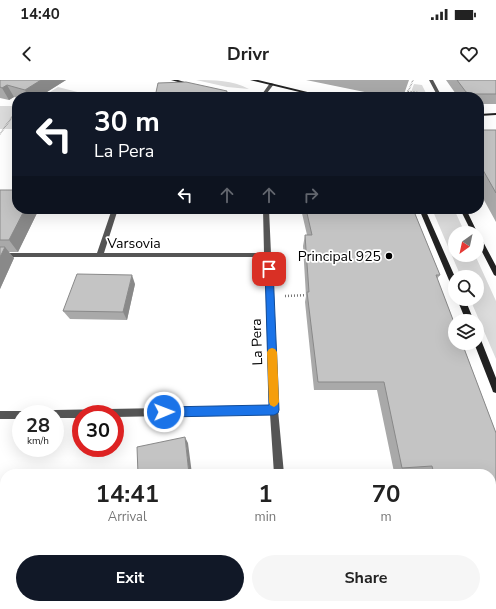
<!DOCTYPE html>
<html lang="en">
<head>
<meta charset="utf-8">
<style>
	body { margin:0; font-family:"Nunito Sans",sans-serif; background:#f6f6f6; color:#222; height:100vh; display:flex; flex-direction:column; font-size:15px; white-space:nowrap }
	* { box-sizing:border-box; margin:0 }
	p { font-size:13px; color:#767676 }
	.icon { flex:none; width:22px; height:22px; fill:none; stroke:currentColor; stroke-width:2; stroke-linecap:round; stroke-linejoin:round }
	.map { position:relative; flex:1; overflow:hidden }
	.details { position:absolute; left:0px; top:389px; width:496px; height:140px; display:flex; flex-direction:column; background:#fff; border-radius:16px 16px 0 0; box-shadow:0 4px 16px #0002 }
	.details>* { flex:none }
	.top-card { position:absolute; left:12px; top:12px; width:472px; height:122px; border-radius:16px; box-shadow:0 4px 16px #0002; background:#111827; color:#fff; overflow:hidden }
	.needle { width:26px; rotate:213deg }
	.buttons { position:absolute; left:448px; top:146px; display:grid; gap:8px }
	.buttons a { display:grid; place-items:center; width:36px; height:36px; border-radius:50%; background:#fff; box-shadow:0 4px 16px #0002; font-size:20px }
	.speed { position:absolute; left:12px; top:325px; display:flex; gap:8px; font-size:20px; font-weight:700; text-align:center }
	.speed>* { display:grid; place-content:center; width:52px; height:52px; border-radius:50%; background:#fff; box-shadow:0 4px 16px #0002; line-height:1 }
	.speed small { font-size:10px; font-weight:400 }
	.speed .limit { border:6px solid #d22; background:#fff; color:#111 }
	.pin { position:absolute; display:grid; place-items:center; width:34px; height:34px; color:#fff; margin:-17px; border-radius:8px; box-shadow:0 2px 6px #0006 }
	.me { position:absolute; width:44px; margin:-22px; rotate:89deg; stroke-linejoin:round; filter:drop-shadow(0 0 3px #0008) }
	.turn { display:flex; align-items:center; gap:14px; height:84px; padding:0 16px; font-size:18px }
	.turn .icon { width:52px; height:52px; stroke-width:2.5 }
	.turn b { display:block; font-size:28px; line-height:34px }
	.lanes { display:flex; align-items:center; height:38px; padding:0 16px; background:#0003; justify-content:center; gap:20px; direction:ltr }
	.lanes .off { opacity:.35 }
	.eta { display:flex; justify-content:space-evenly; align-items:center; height:68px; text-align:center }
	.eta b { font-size:24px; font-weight:700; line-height:28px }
	.button { display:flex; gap:8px; margin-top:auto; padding:8px 16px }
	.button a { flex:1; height:46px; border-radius:24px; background:#111827; color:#fff; font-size:16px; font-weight:700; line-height:46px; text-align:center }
	.button a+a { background:#f6f6f6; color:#222 }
	.status { display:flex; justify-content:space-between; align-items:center; height:28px; padding:0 20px; background:#fff; direction:ltr }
	.status svg { height:11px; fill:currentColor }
	header { display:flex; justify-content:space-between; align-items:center; height:52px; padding:0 16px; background:#fff; font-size:18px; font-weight:700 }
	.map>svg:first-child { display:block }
	.green { fill:#dcdcdc }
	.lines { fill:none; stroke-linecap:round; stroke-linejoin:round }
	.path-far1 { stroke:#777; stroke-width:1.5; stroke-dasharray:0.5 1; stroke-linecap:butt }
	.path { stroke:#777; stroke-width:2.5; stroke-dasharray:1 2; stroke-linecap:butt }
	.street { fill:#555; fill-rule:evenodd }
	.secondary { fill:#222; fill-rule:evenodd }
	.wall { fill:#a9a9a9 }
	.shaded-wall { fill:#898989 }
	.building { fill:#c4c4c4; stroke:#898989 }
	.route { fill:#1a73e8; stroke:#114b97 }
	.slow { fill:#f59e0b }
	.poi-dot { fill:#000; stroke:#fff; stroke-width:1.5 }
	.labels { text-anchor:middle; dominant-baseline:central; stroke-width:3.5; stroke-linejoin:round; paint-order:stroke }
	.street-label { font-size:14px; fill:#000; stroke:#fff }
	.poi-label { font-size:14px; fill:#000; stroke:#fff; text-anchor:end }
</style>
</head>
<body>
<div class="status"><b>14:40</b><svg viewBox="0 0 49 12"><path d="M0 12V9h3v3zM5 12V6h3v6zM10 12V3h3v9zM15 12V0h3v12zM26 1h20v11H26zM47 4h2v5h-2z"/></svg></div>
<header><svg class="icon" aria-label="back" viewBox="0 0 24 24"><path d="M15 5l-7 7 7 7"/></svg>Drivr<svg class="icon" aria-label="heart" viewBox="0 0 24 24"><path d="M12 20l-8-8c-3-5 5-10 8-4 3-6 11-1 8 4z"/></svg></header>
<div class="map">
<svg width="496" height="529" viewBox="0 0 496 529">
	<rect width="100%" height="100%" fill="#fff"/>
	<!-- green -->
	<path class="green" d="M196 0C215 0 232 0 249 9L227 7Z
		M414 4 422 5 428 17H409Z
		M58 7 97 17H42Z
		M0 26H17V49H0Z
		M432 129H454L465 153H455V175H475L496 221V279L470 219H477V197H461Z"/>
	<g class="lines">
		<!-- path-far1 -->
		<path class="path-far1" d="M407 11 421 13
			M406 17 413 0
			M0 54 17 30"/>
		<!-- path -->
		<path class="path" d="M285 216 310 215"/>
		<!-- street -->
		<path class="street" d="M429 0H433L442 17H438Z
			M270 3 274 4 264 17H260Z
			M112 129H118L104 173H264L263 129H269L278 330 284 394H274L270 334 115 337V334H81V338H55V334H51L52 331 55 330 269 326 265 177H0V173H97Z
			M0 331H21L24 332 25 334H21V339H0Z
			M284 524H296V529H284Z"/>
		<!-- secondary -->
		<path class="secondary" d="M171 0H178L194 5 192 6Z
			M250 0H258L328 17H320Z
			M214 10 242 16 244 17H236L216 12 214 11Z
			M496 33V35L479 36V34Z
			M419 129H425L455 197V208L451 205Z
			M460 129H466L478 154 480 156 496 186V196L494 195 477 162V153H472Z
			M457 219H465L474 241H466Z
			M477 257 480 258 481 260 496 298V313L493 312 492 309 474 263H477Z"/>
	</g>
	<!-- wall -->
	<path class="wall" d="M0 0H66L39 17H17V18L14 17 9 20 0 18Z
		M306 0H409L403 17H389Z
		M446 0H496V24H479V17H458Z
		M479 50H496V142L479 111Z
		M0 110 17 129H39L18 172H8L14 178 0 209Z
		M301 129H413L440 195 437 199 455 245V263H462L496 353V529H428L427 524H491V394H423L422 390 394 392 377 310H314L305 222 306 216 303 166 305 155H307Z
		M135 204 127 240 70 239 63 231Z"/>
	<!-- shaded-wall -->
	<path class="shaded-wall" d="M41 0H66L39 17H28L25 10Z
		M7 5 14 17 9 20 2 8Z
		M25 129H39L18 172 9 160Z
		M5 167 14 178 0 209V177Z
		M132 195 135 204 127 240 123 232Z
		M185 357 188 363 192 394H189Z"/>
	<!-- building -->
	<path class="building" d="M0 0H41L25 10 7 5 2 8 0 7Z
		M457 0H496V14H472L466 12Z
		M186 2 227 11 226 17H239H155L158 3Z
		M479 50H496V113L479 83Z
		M0 110H17V129H25L9 160H0Z
		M306 129H413L440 195H436L455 245V263H462L496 353V529H439L438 524H491V394H434L432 386 402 388 384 302H318L307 212H309L305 155H312Z
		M0 167H5L0 177Z
		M77 194 132 195 123 232 63 231Z
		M185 357 189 394H138L137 367Z"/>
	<!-- route -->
	<path class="route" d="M269 186 273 189 279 330 278 333 274 335 164 337 161 335 159 332 161 328 164 327 269 325 265 189Z"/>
	<!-- slow -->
	<path class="slow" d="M272 268 275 269 277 272 279 322 277 325 274 327 270 325 269 322 267 272 269 269Z"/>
	<!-- markers -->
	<circle class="poi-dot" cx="389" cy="176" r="4"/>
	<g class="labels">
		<!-- street labels -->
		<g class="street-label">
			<text x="134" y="163">Varsovia</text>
			<text transform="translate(257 262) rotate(-92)">La Pera</text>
		</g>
		<!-- poi labels -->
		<g class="poi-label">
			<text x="381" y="176">Principal 925</text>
		</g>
	</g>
</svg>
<div class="buttons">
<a><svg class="needle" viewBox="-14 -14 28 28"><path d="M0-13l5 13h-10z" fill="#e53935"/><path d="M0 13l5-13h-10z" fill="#767676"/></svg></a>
<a><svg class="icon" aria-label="search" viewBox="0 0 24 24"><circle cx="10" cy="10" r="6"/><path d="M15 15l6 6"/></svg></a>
<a><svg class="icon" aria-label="layers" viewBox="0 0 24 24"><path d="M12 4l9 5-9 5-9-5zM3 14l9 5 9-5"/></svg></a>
</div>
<div class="speed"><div>28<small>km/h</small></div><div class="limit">30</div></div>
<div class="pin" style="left:269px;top:189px;background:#d93025"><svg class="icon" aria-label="arrive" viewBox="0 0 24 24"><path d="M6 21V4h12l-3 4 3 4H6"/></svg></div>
<svg class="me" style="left:164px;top:332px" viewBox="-20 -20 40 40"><circle r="17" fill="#1a73e8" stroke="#fff" stroke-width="3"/><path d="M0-11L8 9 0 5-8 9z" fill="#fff"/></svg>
<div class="top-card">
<div class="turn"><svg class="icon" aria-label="left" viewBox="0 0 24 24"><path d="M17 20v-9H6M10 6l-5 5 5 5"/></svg><div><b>30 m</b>La Pera</div></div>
<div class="lanes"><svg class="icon" aria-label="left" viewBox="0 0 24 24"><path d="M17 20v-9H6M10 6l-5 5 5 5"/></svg><svg class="icon off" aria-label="ahead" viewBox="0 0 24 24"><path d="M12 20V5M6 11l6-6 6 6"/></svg><svg class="icon off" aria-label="ahead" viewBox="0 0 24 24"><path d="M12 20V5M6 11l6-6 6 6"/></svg><svg class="icon off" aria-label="right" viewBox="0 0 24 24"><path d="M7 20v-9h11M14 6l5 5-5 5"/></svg></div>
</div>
<section class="details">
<div class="eta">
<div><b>14:41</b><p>Arrival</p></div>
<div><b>1</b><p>min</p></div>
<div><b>70</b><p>m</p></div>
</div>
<div class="button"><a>Exit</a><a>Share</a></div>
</section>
</div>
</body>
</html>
